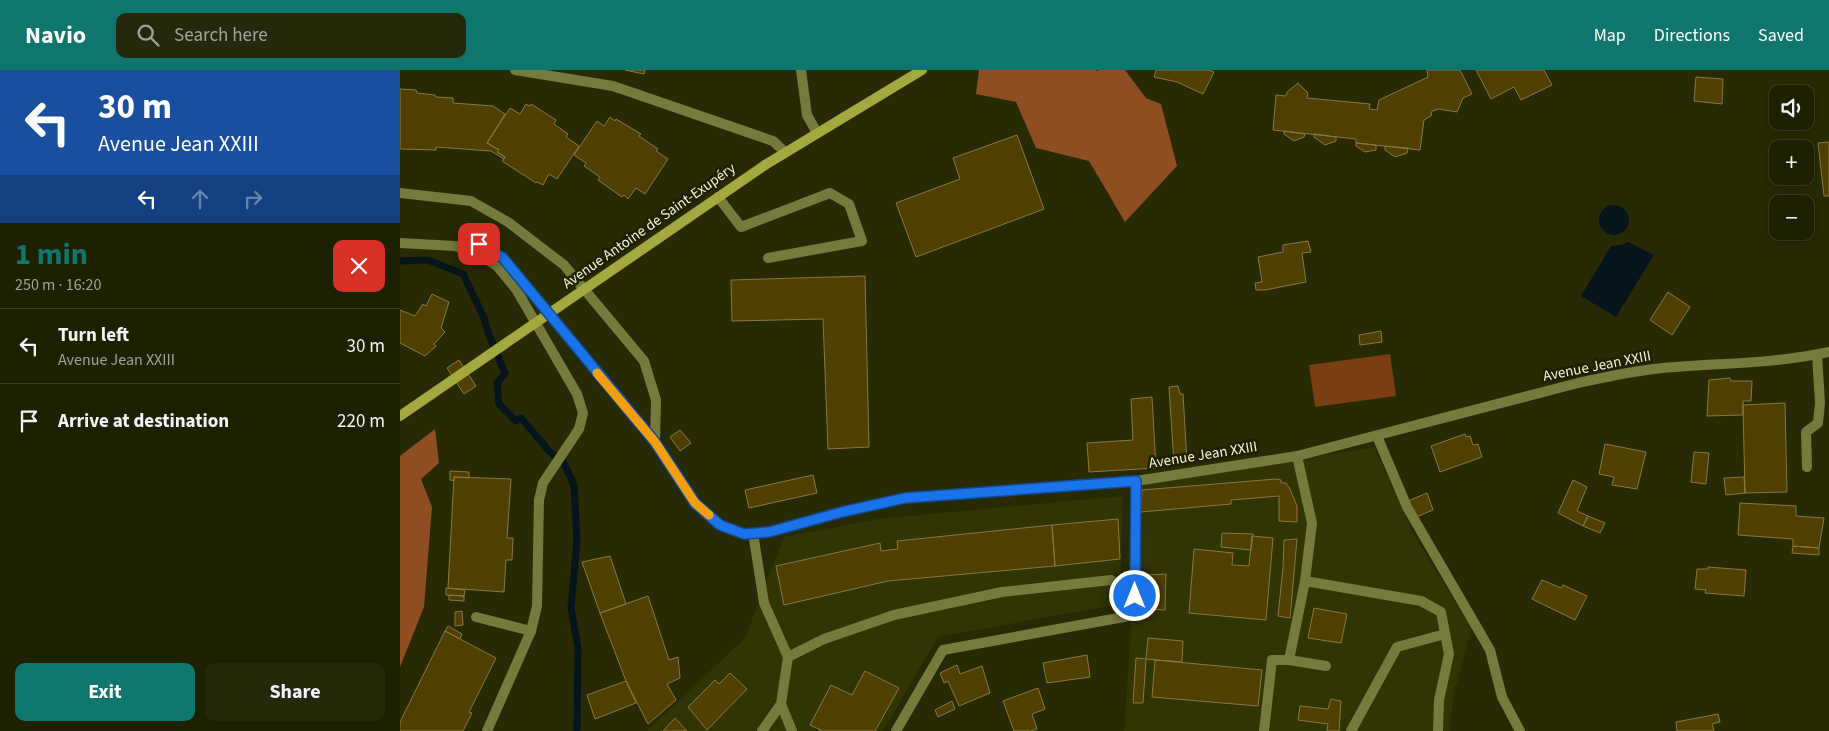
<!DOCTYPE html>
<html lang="en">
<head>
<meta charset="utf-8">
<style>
	body { margin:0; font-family:"Source Sans 3",sans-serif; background:#26280c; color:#f1f3f6; height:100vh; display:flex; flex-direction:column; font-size:19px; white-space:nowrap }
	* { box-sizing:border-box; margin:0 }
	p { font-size:16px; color:#a1a399 }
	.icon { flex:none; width:28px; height:28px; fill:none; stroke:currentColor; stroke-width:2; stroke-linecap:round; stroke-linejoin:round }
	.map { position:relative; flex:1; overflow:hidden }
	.sheet { display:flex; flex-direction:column; background:#1e2002; width:400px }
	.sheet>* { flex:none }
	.banner { background:#1a4fa0; color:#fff; overflow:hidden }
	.controls { position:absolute; left:1369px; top:15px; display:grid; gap:10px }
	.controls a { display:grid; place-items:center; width:45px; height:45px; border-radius:10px; background:#1e2002; box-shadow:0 2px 8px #0003,0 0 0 1px #3c3e24; font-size:25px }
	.pin { position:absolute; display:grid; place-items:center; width:42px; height:42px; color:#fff; margin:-21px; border-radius:10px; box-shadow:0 2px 8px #0006 }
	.me { position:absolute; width:55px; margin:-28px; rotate:0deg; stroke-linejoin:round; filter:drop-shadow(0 0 4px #0008) }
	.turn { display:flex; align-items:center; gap:18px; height:105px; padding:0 15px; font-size:22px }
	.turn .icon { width:65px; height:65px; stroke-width:2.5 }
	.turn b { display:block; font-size:35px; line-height:42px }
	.lanes { display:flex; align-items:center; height:48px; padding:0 15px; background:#0003; justify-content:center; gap:25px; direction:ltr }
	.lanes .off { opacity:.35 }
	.round { display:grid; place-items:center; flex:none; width:52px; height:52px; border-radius:10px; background:#26280c }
	.summary { display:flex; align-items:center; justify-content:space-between; height:85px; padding:0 15px }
	h1 { font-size:30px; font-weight:700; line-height:38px; color:#0f766e }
	.button { display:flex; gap:10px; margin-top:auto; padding:10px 15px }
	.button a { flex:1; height:58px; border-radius:10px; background:#0f766e; color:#fff; font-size:20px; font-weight:700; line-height:58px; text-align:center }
	.button a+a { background:#26280c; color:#f1f3f6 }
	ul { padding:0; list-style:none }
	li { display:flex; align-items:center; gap:15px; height:75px; padding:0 15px; border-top:1px solid #3c3e24 }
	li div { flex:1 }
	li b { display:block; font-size:19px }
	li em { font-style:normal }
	header { display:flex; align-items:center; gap:30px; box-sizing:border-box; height:70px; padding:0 25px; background:#0f766e; color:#fff }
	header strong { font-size:24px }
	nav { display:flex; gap:28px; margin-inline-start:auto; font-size:18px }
	.search { width:350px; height:45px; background:#26280c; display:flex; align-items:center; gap:12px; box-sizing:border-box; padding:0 18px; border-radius:10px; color:#a1a399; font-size:19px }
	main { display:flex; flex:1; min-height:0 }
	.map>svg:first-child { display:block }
	.built { fill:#313403 }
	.green { fill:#7a3e12 }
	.forest { fill:#8e4e22 }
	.water { fill:#06151c }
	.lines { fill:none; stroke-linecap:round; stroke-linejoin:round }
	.stream { stroke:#06151c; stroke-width:7 }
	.building { fill:#4f3f00; stroke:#887845 }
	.lane { stroke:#767a3c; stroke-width:10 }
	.street { stroke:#767a3c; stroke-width:10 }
	.secondary { stroke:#a3a83f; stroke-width:10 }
	.secondary-bridge { stroke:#a3a83f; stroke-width:10 }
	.route-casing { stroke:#114b97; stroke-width:12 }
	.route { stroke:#1a73e8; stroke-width:9 }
	.slow { stroke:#f59e0b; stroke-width:9 }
	.labels { text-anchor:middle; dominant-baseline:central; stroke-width:5; stroke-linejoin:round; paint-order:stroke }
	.street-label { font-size:15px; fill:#f2f5d9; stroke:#1f2000 }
</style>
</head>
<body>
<header>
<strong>Navio</strong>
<div class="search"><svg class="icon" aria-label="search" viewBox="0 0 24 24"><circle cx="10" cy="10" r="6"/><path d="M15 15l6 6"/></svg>Search here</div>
<nav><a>Map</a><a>Directions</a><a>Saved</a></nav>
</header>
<main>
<section class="sheet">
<div class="banner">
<div class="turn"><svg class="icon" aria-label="left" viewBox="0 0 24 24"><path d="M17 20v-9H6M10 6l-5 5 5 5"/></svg><div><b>30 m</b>Avenue Jean XXIII</div></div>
<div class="lanes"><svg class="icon" aria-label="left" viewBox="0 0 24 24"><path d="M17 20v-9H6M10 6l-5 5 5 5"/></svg><svg class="icon off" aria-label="ahead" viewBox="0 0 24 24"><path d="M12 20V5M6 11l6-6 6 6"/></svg><svg class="icon off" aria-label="right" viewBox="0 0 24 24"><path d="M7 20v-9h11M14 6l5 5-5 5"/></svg></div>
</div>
<div class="summary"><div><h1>1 min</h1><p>250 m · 16:20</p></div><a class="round" style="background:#d93025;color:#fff"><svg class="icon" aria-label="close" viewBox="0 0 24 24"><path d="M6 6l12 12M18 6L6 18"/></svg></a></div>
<ul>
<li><svg class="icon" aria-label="left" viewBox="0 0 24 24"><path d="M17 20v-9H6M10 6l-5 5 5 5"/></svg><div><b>Turn left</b><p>Avenue Jean XXIII</p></div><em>30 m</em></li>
<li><svg class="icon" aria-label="arrive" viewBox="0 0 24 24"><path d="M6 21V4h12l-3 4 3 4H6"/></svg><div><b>Arrive at destination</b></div><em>220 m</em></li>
</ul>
<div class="button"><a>Exit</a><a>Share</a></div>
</section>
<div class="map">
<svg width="1429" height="661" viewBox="0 0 1429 661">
	<rect width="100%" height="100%" fill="#282a03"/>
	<!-- built -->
	<path class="built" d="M974 377 1014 465 1072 558 1053 627 1050 661H724L741 414Z
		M723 426 720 534 538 567 483 661H247L345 568 384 467 477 449Z"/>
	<!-- green -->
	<path class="green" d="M990 284 996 326 915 337 909 295Z"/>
	<!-- forest -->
	<path class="forest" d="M579 0H695L696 1 699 0H725L746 28 761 34 777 96 725 152 689 91 636 78 616 32 576 24Z
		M35 359 39 393 21 409 32 437 24 537 0 597V386Z"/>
	<!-- water -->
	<path class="water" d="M1199 150a15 15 0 1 1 30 0a15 15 0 1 1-30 0Z
		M1228 172 1254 185 1216 247 1181 226 1211 176 1221 175Z"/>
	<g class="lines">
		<!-- stream -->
		<path class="stream" d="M0 191 28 190 63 204 84 248 88 262 105 303 97 313 99 334 116 351 121 348 149 381 164 393 174 415 177 470 171 538 178 578 177 661"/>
	</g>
	<!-- building -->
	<path class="building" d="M225 0H245L244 4Z
		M756 0H809L814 2 803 24 777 12 754 7Z
		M1027 0H1060L1072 24 1063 28 1057 42 1039 39 1032 41 1031 46 1024 50 1020 80 956 73V69L873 60 876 25 886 26 887 22 898 13 908 23 907 28 970 34 969 39 977 40 979 30 1028 7Z
		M1076 0H1144L1152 15 1121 30 1114 17 1091 29Z
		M1296 7 1323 9 1322 34 1294 31Z
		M0 19 16 20 17 23 35 25 36 27 53 28V33L93 36 105 44 87 73 99 80 97 82 105 87 104 89 91 81 36 77V80L0 79Z
		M126 34 130 36 131 34 156 50 154 54 168 64 166 67 179 76 157 109 149 104 143 115 137 112 136 113 102 91 105 87 97 82 99 80 87 73 110 38 120 44Z
		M210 47 215 51 216 49 241 64 239 66 258 79 256 81 268 89 245 124 236 118 228 129 224 125 222 127 198 110 200 107 184 96 186 93 174 85 197 51 204 56Z
		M884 61 905 64 904 67 894 71 884 64Z
		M914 64 936 67V71L925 75 914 67Z
		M617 65 644 139 516 187 496 133 560 109 553 88Z
		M1429 72V126H1424L1418 73Z
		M956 73 976 75V80L965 82 956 76Z
		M985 76 1008 78 1007 83 995 87 985 80Z
		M908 171 911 182 902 183 906 212 865 220H856L855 213 862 212 858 187 883 182V175Z
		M465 206 469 377 428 379 423 249 332 251 331 210Z
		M1268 222 1290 237 1272 265 1250 250Z
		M32 224 49 232 41 258 45 262 34 274 36 276 25 286 0 273V240L15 246 23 234 26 236Z
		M981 261 982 272 960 275 959 265Z
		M59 290 76 316 64 324 47 298Z
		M1330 308 1331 311H1352L1351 331H1343V345L1307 346 1309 310Z
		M778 316 780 324H783L787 392 774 393 769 317Z
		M752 327 756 398 689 402 687 373 733 370 731 329Z
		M1385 333 1387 422 1345 423 1343 335Z
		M280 360 291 373 280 381 270 367Z
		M1065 364 1066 367 1070 366 1073 375 1078 374 1082 387 1040 402 1031 376Z
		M1205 374 1246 382 1237 419 1212 415 1214 407 1199 404Z
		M1294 382 1309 383 1306 414 1291 412Z
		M50 401 69 402V408L54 407V411L50 410Z
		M413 405 417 423 349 438 345 420Z
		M54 407 111 409 107 468H113L112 490H106L104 522 48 518Z
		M1344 407 1345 423 1326 425 1324 408Z
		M876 409 881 410V413H886L890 419 897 436V452L879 451V426L831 430V434L741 442 742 420Z
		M1173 410 1187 417 1177 441 1188 446 1183 456 1158 443Z
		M1027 423 1033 440 1016 447 1008 431Z
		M1340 433 1396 436V446L1424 448 1419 478 1393 476V469L1338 465Z
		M1188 446 1205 453 1200 463 1183 456Z
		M718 449 720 489 655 496 652 455Z
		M652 455 655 496 488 511 384 535 376 496 480 473 481 481 498 479 497 471Z
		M822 463 853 464 851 480 821 477Z
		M852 466 873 468 866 550 789 543 794 479 833 483 832 495 849 496Z
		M897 469 890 548 878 546 883 498 884 470Z
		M1393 476 1419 478V485L1392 483Z
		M210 486 226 534 200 543 182 492Z
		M1308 497 1346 500 1344 526 1305 523 1306 520 1295 519 1297 499H1308Z
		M766 504 765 540 745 539V505Z
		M1142 510 1161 518 1163 515 1187 526 1175 550 1132 529Z
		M46 518 65 520 64 526 46 525Z
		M49 525 64 526V531L49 530Z
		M248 526 269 590 278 587 280 608 267 614 276 630 248 654 226 611 200 543Z
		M914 538 947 544 941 573 908 568Z
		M62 541 63 555 55 556V542Z
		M48 556 62 564 60 569 45 561Z
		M45 561 96 588 69 642 72 643 63 661H0V652Z
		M748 568 783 571 782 592 746 589Z
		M687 585 690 607 647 613 643 593Z
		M736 588 746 589 743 633H733Z
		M755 590 862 600 858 636 752 627Z
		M557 595 560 604 582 596 590 623 559 636 548 611 544 613 540 603Z
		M465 601 499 618 475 661H423L410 655 431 615 452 625Z
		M330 603 347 619 307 660 288 637 315 610 319 614Z
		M226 611 236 633 195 649 187 625Z
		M638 618 645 639 632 644 637 659 630 661H614L603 631Z
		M931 629 941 631 939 661H927L928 654 898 650 900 636 928 639Z
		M552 631 555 639 538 647 535 640Z
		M1318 644 1320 652 1312 654 1314 661H1277L1276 652Z
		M275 648 287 661H263Z"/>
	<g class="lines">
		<!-- lane -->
		<path class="lane" d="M115 0 213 16 373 71 385 82
			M0 123 71 131 108 152 164 195 244 291 256 330 255 372
			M318 127 341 157 430 123 449 134 462 171 368 188
			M897 386 912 453 905 511 1021 531 1041 542 1049 584 1039 630 1038 661
			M1407 397 1406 362 1418 353 1420 333 1417 285
			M353 463 364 533 388 587 381 634 392 661
			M76 547 131 561
			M388 587 424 569 494 545 602 522 711 510
			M889 590 926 596
			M362 661 381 634
			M864 661 872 590H889L905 511
			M951 661 997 577 1045 564"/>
		<!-- street -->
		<path class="street" d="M401 0 407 45 417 63
			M0 173 55 176 80 185 97 196 116 219 177 324 183 343 179 359 143 413 139 430 137 536 131 561 87 661
			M71 182 79 174 103 188 255 372 295 433 320 455 343 464 369 462 442 442 505 428 736 411 897 386 1178 313C1211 306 1243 299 1276 297 1327 293 1379 293 1429 282
			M977 366 1007 437 1090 580 1102 627 1120 661
			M496 661 543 580 735 545 736 411"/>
		<!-- secondary -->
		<path class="secondary" d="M365 95 522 0"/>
		<!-- secondary-bridge -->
		<path class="secondary-bridge" d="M0 346 365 95"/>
	</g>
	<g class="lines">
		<defs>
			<path id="route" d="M79 174 103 188 255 372 295 433 320 455 344 464 369 462 442 442 505 428 736 411 735 526"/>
		</defs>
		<!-- route casing -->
		<use href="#route" class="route-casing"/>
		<!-- route -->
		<use href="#route" class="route"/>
		<!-- slow -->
		<path class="slow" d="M197 303 255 372 295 433 309 445"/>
	</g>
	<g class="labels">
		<!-- street labels -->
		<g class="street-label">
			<text transform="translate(249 156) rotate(-35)">Avenue Antoine de Saint-Exupéry</text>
			<text transform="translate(1197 296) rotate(-11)">Avenue Jean XXIII</text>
			<text transform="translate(803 385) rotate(-9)">Avenue Jean XXIII</text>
		</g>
	</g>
</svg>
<div class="controls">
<a><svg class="icon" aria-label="sound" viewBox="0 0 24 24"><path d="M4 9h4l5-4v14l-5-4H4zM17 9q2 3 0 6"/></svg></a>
<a>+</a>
<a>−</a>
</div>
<div class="pin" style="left:79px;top:174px;background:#d93025"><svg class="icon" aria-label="arrive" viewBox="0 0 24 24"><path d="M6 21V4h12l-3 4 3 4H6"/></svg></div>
<svg class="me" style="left:735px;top:526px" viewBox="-20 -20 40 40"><circle r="17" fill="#1a73e8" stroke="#fff" stroke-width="3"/><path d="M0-11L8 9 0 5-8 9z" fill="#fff"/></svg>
</div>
</main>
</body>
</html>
